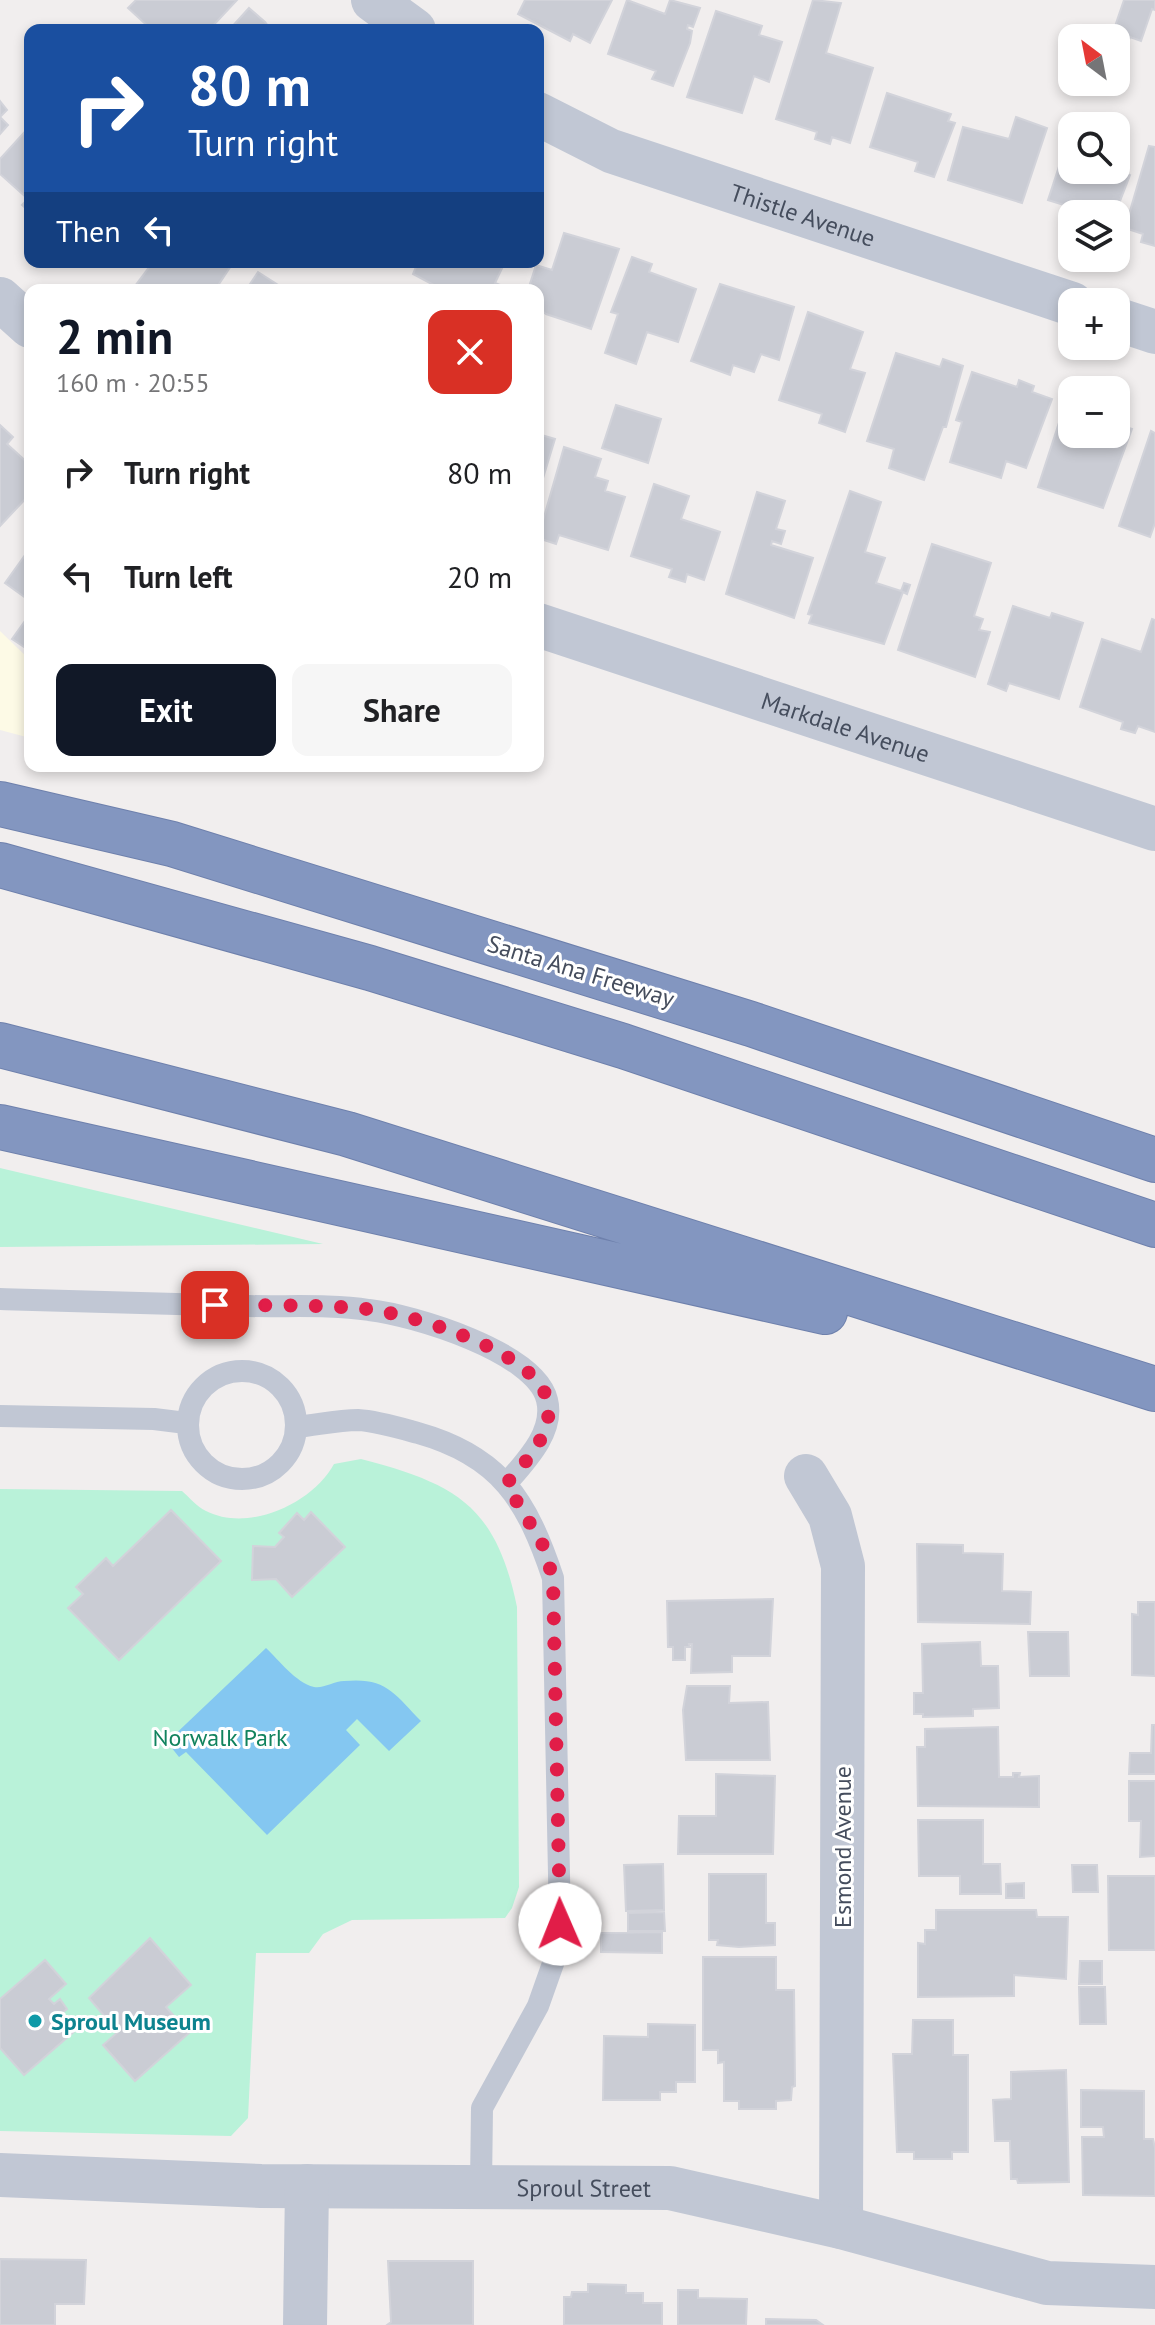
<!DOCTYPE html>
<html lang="en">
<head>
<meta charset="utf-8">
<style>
	body { margin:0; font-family:"PT Sans",sans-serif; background:#f6f6f6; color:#202124; height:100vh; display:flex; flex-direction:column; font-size:30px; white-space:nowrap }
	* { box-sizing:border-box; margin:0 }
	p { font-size:26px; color:#757577 }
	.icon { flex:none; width:44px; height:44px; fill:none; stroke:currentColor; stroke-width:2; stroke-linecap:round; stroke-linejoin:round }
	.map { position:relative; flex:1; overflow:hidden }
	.sheet { position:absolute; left:24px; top:284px; width:520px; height:488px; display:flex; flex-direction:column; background:#fff; border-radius:16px; box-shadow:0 4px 12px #0003 }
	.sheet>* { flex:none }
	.hud { position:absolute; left:24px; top:24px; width:520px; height:244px; border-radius:16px; box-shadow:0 4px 12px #0003; background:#1a4fa0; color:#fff; overflow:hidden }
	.needle { width:52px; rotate:328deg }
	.tools { position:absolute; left:1058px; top:24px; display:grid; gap:16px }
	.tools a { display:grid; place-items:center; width:72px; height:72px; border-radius:16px; background:#fff; box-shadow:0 4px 12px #0003; font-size:40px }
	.pin { position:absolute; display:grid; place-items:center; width:68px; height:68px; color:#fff; margin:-34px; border-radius:16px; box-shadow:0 4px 12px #0006 }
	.me { position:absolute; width:88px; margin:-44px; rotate:359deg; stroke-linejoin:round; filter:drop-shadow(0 0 6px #0008) }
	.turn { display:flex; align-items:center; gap:28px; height:168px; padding:0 32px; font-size:36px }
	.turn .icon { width:104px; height:104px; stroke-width:2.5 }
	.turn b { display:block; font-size:56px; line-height:68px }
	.then { display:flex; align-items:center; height:76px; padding:0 32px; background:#0003; gap:16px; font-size:30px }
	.round { display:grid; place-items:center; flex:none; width:84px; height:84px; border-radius:16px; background:#f6f6f6 }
	.head { display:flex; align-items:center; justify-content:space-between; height:136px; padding:0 32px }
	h1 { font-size:48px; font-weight:700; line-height:60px; color:#111827 }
	.primary-button { display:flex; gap:16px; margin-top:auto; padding:16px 32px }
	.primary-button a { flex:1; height:92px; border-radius:16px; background:#111827; color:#fff; font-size:32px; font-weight:700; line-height:92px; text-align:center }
	.primary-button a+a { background:#f6f6f6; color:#202124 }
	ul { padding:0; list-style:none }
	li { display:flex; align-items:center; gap:24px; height:104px; padding:0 32px }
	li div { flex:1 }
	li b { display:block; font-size:30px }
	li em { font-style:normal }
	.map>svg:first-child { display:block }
	.commercial { fill:#fdfae6 }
	.green { fill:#b9f2d9 }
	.water { fill:#84c7f1 }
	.building { fill:#caccd4; stroke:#d2d3da; stroke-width:2 }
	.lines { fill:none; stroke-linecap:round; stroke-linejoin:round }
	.motorway-casing { stroke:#6e80ac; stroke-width:46 }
	.service { stroke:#c1c7d4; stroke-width:22 }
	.minor { stroke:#c1c7d4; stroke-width:44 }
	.motorway { stroke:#8396c0; stroke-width:44 }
	.route { stroke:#e11d48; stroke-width:14; stroke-dasharray:0 25.2 }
	.culture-dot { fill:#0f9aa8; stroke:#fff; stroke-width:3 }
	.labels { text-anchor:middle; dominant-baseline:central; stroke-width:6; stroke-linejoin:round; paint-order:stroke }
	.street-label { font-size:24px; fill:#454d5d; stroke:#fff }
	.park-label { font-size:24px; fill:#11835e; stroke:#fff }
	.culture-label { font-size:24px; font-weight:bold; fill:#0d838f; stroke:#fff; text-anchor:start }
</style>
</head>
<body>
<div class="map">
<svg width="1155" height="2325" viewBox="0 0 1155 2325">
	<rect width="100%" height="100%" fill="#f1eeee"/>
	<!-- commercial -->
	<path class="commercial" d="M0 631 30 660V738L0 730Z"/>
	<!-- green -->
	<path class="green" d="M0 1168 323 1244 0 1247Z
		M361 1459C457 1484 496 1506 517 1607L519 1887 512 1908 505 1918 352 1920 323 1934 309 1953H256L248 2118 231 2136 0 2131V1489L182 1491C189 1497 197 1507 206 1511 249 1533 313 1503 334 1464Z"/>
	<!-- water -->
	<path class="water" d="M266 1648C280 1661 295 1682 314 1687 323 1689 334 1681 344 1681 386 1677 394 1693 421 1721L389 1751 357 1719 346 1730 360 1745 267 1835 186 1752 179 1757 167 1742Z"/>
	<!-- building -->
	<path class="building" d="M136 0H237L209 30H152L128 8Z
		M525 0H612L590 43 573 34 570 41 518 14Z
		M627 0 665 14 670 0 700 8 693 27 688 25 687 29 692 31 690 43 673 86 652 79 656 71 608 54Z
		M813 0 841 3 826 53 873 68 850 143 832 137 830 144 815 139 817 132 776 119Z
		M1124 0H1155V10L1152 9 1141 41 1130 37 1125 51 1116 48V38H1111Z
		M249 8 265 22 271 30H229Z
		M716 11 762 26 759 35 782 42 769 82 754 76 742 113 687 97Z
		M887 93 951 114 948 121 955 123 934 177 915 171 918 162 870 147Z
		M0 101 7 110 0 117 8 125 0 134Z
		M1016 117 1047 128 1022 203 948 180 963 127 1009 139Z
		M30 126V212L22 205 28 199 0 174V159Z
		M1066 145 1072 147V170H1116V162L1124 164 1121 172 1130 175 1115 214H1093L1048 200Z
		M1149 146 1155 147V246L1141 242 1143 234 1125 228Z
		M564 233 619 249 591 329 546 314 538 308V290H528L536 265 552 270Z
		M632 257 652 264 649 272 696 289 678 342 647 332 636 364 605 353 618 314 611 312Z
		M153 262H231L233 263 215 290H132Z
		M418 262H505L495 283 503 286 501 290H443L413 274Z
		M258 272 286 290H246Z
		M720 284 794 307 779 360 761 354 754 372 733 365 730 375 691 361Z
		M808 312 863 332 850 369 865 373 845 432 819 423 822 414 779 400Z
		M896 353 940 367 943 359 963 366 946 427H943L924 480 889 468 894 449 867 441Z
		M972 372 1017 387 1019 380 1034 386 1032 392 1052 399 1026 468 1006 461 1001 478 950 462 962 422 956 420Z
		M1067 398 1072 400V434H1116V424L1132 429 1103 508 1038 487Z
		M616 405 661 419 648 463 602 448Z
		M0 425 13 437 7 444 30 465V494L0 526Z
		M1151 431 1155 433V523L1150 537 1119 526Z
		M538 434 555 439 540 488H538Z
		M564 447 601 459 595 477 608 481 605 491 625 497 608 550 559 535 556 544 538 538Z
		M654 484 689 496 681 519 720 532 704 580 687 574 685 582 669 577 672 569 631 556Z
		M850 491 881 502 865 552 885 558 876 583 901 591 904 583 910 585 907 594 903 592 884 644 809 623 812 615 808 614Z
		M757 492 785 501 776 529 785 531 781 544 772 541 771 545 813 558 794 618 726 594Z
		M932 544 991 563 974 616 983 619 979 630 990 632 975 677 898 650Z
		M30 548V601L5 583Z
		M1013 606 1050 618 1052 613 1083 623 1059 699 1009 683 1006 691 988 684Z
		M27 618 30 620V651L12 639Z
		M1152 619 1155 620V732L1138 726 1135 733 1121 729 1123 722 1080 707 1102 639 1141 652Z
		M171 1510 221 1561 119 1660 68 1608 83 1594 76 1587 106 1558 113 1566Z
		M311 1512 345 1547 292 1597 276 1579 252 1580 253 1546 275 1547 284 1537 279 1533 297 1513 304 1520Z
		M917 1544 963 1545V1553L1003 1554 1002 1591 1031 1592 1030 1624 918 1622Z
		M773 1599 770 1656H732V1672L691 1673 692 1644H689L690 1647H685V1660H673V1647H668L667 1601Z
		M1138 1602H1155V1676L1132 1675V1614L1138 1615Z
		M1028 1632H1068L1069 1676H1030Z
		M980 1642 981 1666H998L999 1708 973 1709V1716L923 1717V1714H914V1693H923L922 1644Z
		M687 1686H730L729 1703 768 1702 770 1760H686L683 1710Z
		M1152 1725H1155V1774H1129L1130 1753H1151Z
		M998 1727 999 1777H1013V1773H1020L1019 1777 1039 1776V1807L918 1806 917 1747H925V1729Z
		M716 1774 775 1776 773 1854H678L679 1816H716Z
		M1129 1781H1155V1856L1140 1857 1141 1821H1129Z
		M918 1820H983V1864H1000L1001 1894H960V1876H919Z
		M663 1864 664 1910 626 1911 624 1865Z
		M1072 1865H1097L1098 1892H1073Z
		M709 1874H766V1923H775V1945L739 1947 717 1945 718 1940H709Z
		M1108 1876H1155V1950H1109Z
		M1024 1883V1898H1006V1884Z
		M936 1910H1036L1037 1917H1068L1066 1979 1014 1975V1996L918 1997V1943L925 1944V1930H936Z
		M664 1912 665 1931H628V1913Z
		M662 1932V1953L601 1952V1933Z
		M150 1938 191 1985 166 2007 189 2033 135 2081 103 2045 118 2032 89 1998Z
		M703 1957H776V1990H794L795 2086 792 2087 791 2100 776 2101V2109H739V2101H724V2062L718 2063V2050H703Z
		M45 1960 66 1984 49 1999 54 2004 60 1999 67 2009 62 2013 77 2029 24 2075 0 2048V1999Z
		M1080 1961H1102V1984H1079Z
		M1079 1987H1105L1106 2024H1080Z
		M913 2020H953V2055H968V2152H952V2159H914V2152H897L893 2054H912Z
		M648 2024 695 2025V2082H676V2092H660V2100H603L604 2036 648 2037Z
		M1066 2070 1069 2182 1018 2183 1017 2179H1011L1010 2141H995L993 2100 1011 2099V2072Z
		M1081 2090 1144 2091V2139H1153L1155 2148V2196L1083 2195 1082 2137H1104L1103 2127H1081Z
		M0 2259 86 2260 84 2304H55V2325H0Z
		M388 2261H473V2325H387L391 2322Z
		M588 2284 626 2285V2293H643V2303H662V2325H564V2297H571L572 2292H588Z
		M678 2290H698V2298L747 2299 746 2325H678Z
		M766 2319 816 2320 823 2325H766Z"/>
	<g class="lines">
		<defs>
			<path id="motorway" d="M0 804 172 844 751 1024 1155 1160
				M0 865 370 968 623 1046 1155 1225
				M0 1045 347 1134 1155 1389
				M0 1127 825 1312"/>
		</defs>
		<!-- motorway casing -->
		<use href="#motorway" class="motorway-casing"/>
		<!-- service -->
		<path class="service" d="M0 1299C83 1301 166 1304 248 1306 288 1307 330 1304 369 1310 413 1315 536 1352 547 1400 555 1432 525 1462 506 1484
			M188 1425a54 54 0 1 1 108 0a54 54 0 1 1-108 0Z
			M0 1416 154 1419 186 1423
			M297 1427C317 1425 338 1420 358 1420 377 1421 400 1428 418 1433 500 1456 527 1500 553 1578L560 1924 555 1958 538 2006 482 2108 481 2185"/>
		<!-- minor -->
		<g class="minor">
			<path d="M373 0 414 30"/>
			<path id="s1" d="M538 114 611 151 1072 304"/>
			<path d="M0 299 30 326"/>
			<path d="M1116 319 1155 332"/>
			<path id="s2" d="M538 625 1155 829"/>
			<path d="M806 1476 830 1516 843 1566 841 2227"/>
			<path id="s3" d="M0 2175 261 2186 670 2188 841 2227 1047 2283 1155 2287"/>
			<path d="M305 2325 307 2186"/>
		</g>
		<!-- motorway -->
		<use href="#motorway" class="motorway"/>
	</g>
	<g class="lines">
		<!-- route -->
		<path class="route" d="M215 1305C265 1306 317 1304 367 1309 411 1314 534 1351 547 1399 556 1431 525 1463 506 1484L542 1543 553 1578 560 1924"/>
	</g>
	<!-- markers -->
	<circle class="culture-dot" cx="35" cy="2021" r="8"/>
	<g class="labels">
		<!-- street labels -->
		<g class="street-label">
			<text stroke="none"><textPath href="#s1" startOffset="284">Thistle Avenue</textPath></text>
			<text stroke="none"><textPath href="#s2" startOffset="324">Markdale Avenue</textPath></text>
			<text transform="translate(581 971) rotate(17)">Santa Ana Freeway</text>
			<text transform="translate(842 1847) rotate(-90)">Esmond Avenue</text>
			<text stroke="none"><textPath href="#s3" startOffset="584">Sproul Street</textPath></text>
		</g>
		<!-- park labels -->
		<g class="park-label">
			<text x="220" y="1737">Norwalk Park</text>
		</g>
		<!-- culture labels -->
		<g class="culture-label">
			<text x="51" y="2021">Sproul Museum</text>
		</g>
	</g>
</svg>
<div class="tools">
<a><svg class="needle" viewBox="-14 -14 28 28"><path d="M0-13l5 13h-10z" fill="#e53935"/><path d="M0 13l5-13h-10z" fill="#757577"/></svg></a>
<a><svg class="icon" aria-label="search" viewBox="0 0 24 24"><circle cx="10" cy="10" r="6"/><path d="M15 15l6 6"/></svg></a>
<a><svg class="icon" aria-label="layers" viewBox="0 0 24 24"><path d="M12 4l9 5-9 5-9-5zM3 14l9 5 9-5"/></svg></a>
<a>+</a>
<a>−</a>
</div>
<div class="pin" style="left:215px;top:1305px;background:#d93025"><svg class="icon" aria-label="arrive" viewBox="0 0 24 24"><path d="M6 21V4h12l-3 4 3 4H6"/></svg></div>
<svg class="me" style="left:560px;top:1924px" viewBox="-20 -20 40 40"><circle r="19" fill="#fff"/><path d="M0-13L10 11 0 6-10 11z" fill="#e11d48"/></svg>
<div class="hud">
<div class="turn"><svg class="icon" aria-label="right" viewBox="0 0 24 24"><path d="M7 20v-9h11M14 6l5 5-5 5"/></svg><div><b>80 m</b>Turn right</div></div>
<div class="then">Then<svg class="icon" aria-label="left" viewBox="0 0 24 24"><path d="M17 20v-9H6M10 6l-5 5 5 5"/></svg></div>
</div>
<section class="sheet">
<div class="head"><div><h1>2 min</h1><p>160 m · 20:55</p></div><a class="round" style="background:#d93025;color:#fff"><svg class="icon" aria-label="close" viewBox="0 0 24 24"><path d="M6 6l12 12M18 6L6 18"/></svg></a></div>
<ul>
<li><svg class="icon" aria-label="right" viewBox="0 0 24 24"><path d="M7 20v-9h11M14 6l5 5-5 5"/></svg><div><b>Turn right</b></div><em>80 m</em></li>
<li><svg class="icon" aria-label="left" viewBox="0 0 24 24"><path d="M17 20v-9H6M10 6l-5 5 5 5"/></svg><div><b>Turn left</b></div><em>20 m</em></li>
</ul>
<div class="primary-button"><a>Exit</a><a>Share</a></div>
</section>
</div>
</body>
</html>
